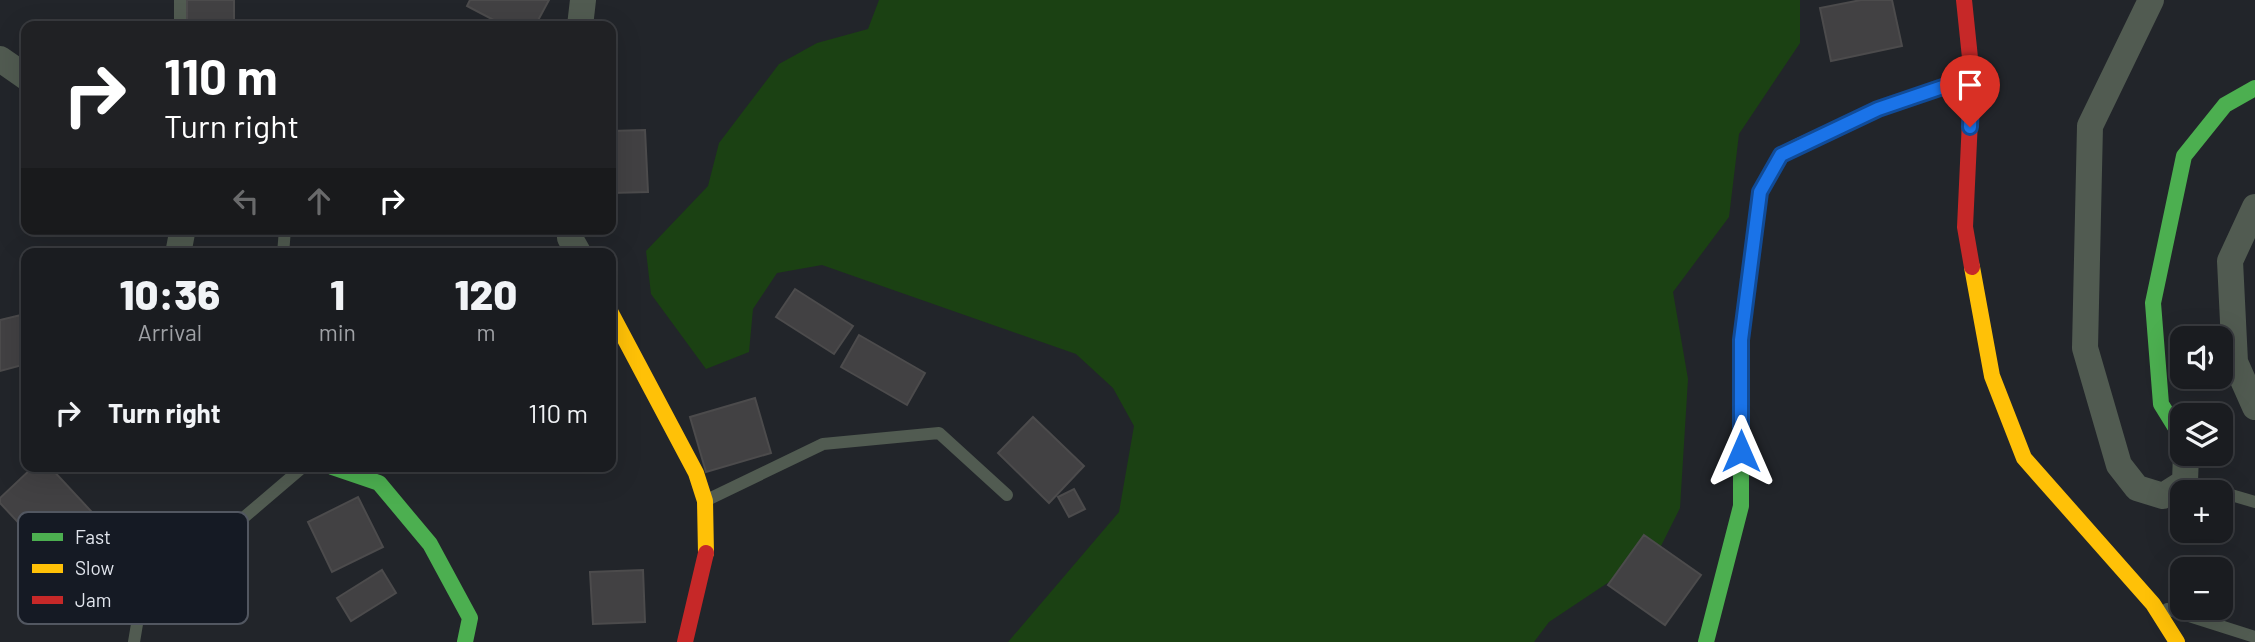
<!DOCTYPE html>
<html lang="en">
<head>
<meta charset="utf-8">
<style>
	body { margin:0; font-family:Barlow,sans-serif; background:#232529; color:#f1f3f6; height:100vh; display:flex; flex-direction:column; font-size:26px; white-space:nowrap }
	* { box-sizing:border-box; margin:0 }
	p { font-size:23px; color:#9fa1a5 }
	.icon { flex:none; width:38px; height:38px; fill:none; stroke:currentColor; stroke-width:2; stroke-linecap:round; stroke-linejoin:round }
	.map { position:relative; flex:1; overflow:hidden }
	.sheet { position:absolute; left:21px; top:248px; width:595px; height:224px; display:flex; flex-direction:column; background:#1a1c20; border-radius:14px; box-shadow:0 7px 28px #0002,0 0 0 2px #383a3e }
	.sheet>* { flex:none }
	.banner { position:absolute; left:21px; top:21px; width:595px; height:214px; border-radius:14px; box-shadow:0 7px 28px #0002,0 0 0 2px #383a3e; background:#202124; color:#fff; overflow:hidden }
	.fabs { position:absolute; left:2170px; top:326px; display:grid; gap:14px }
	.fabs a { display:grid; place-items:center; width:63px; height:63px; border-radius:14px; background:#1a1c20; box-shadow:0 7px 28px #0002,0 0 0 2px #383a3e; font-size:35px }
	.pin { position:absolute; display:grid; place-items:center; width:60px; height:60px; color:#fff; margin:-72px -30px; border-radius:50% 50% 50% 0; rotate:-45deg; box-shadow:0 0 7px #0007 }
	.pin .icon { rotate:45deg }
	.me { position:absolute; width:77px; margin:-38px; rotate:0deg; stroke-linejoin:round; filter:drop-shadow(0 0 5px #0008) }
	.turn { display:flex; align-items:center; gap:24px; height:147px; padding:0 28px; font-size:32px }
	.turn .icon { width:91px; height:91px; stroke-width:2.5 }
	.turn b { display:block; font-size:49px; line-height:60px }
	.lanes { display:flex; align-items:center; height:66px; padding:0 28px; background:#0003; justify-content:center; gap:35px; direction:ltr }
	.lanes .off { opacity:.35 }
	.eta { display:flex; justify-content:space-evenly; align-items:center; height:119px; text-align:center }
	.eta b { font-size:42px; font-weight:800; line-height:49px }
	ul { padding:0; list-style:none }
	li { display:flex; align-items:center; gap:21px; height:91px; padding:0 28px }
	li div { flex:1 }
	li b { display:block; font-size:26px }
	li em { font-style:normal }
	.map>svg:first-child { display:block }
	.green { fill:#1b4113 }
	.building { fill:#424143; stroke:#4c4b4c; stroke-width:2 }
	.lines { fill:none; stroke-linecap:round; stroke-linejoin:round }
	.lane { stroke:#515b51; stroke-width:12 }
	.street { stroke:#515b51; stroke-width:26 }
	.fast { stroke:#4caf50; stroke-width:16 }
	.slow { stroke:#ffc107; stroke-width:16 }
	.jam { stroke:#c62828; stroke-width:16 }
	.route-casing { stroke:#114b97; stroke-width:18 }
	.route { stroke:#1a73e8; stroke-width:12 }
	.key { fill:#151a24; stroke:#525761; stroke-width:2 }
	.key-label { font-size:19px; fill:#e2e6ee }
</style>
</head>
<body>
<div class="map">
<svg width="2255" height="642" viewBox="0 0 2255 642">
	<rect width="100%" height="100%" fill="#22252a"/>
	<!-- green -->
	<path class="green" d="M879 0H1800V43L1739 134 1729 217 1673 292 1688 379 1680 508 1660 548 1549 622 1534 642H1008L1119 512 1134 426 1113 388 1076 354 822 265 777 273 753 309 749 352 706 369 651 294 646 251 708 186 719 143 779 64 817 43 868 29Z"/>
	<!-- building -->
	<path class="building" d="M187 0H234V26H187Z
		M470 0H549L535 26H505L467 6Z
		M1861 0H1892L1902 46 1831 61 1820 8Z
		M645 130 648 192 611 193V131Z
		M795 289 853 326 834 354 776 317Z
		M25 314 26 364 0 371V320Z
		M859 335 925 373 907 405 841 367Z
		M755 398 771 453 706 472 690 417Z
		M1033 417 1084 466 1049 503 998 453Z
		M33 467H50L102 523 58 565 0 503V498Z
		M1074 489 1085 509 1069 517 1058 497Z
		M358 497 383 547 332 572 308 522Z
		M1644 535 1701 575 1665 625 1608 585Z
		M382 570 396 593 351 621 337 598Z
		M643 570 645 622 593 624 590 572Z"/>
	<g class="lines">
		<!-- lane -->
		<path class="lane" d="M180 0V26
			M283 254 285 229
			M2185 482 2219 492
			M2221 492 2255 502
			M709 499 823 444 939 433 1007 495
			M2167 609 2255 637
			M134 642 140 606 303 467"/>
		<!-- street -->
		<path class="street" d="M2151 0 2090 126 2085 348 2119 465 2137 488 2163 496 2185 482 2186 453
			M580 26 583 0
			M0 59 26 77
			M2255 207 2230 261 2235 362 2255 407
			M570 229V238L579 254
			M178 254 182 233 179 229"/>
		<!-- fast -->
		<path class="fast" d="M2182 438 2161 404 2153 303 2184 156 2225 105 2255 88
			M332 467 379 483 430 544 470 618 465 642
			M1706 642 1741 506V340L1760 192 1781 155 1801 145"/>
		<!-- slow -->
		<path class="slow" d="M1972 267 1992 376 2024 458 2153 604 2177 642
			M611 313 696 473 705 501 706 553"/>
		<!-- jam -->
		<path class="jam" d="M1964 0 1972 77 1965 227 1972 267
			M1801 145 1878 109 1972 77
			M685 642 706 553"/>
	</g>
	<g class="lines">
		<defs>
			<path id="route" d="M1741 451V340L1760 192 1781 155 1878 109 1972 77 1970 127"/>
		</defs>
		<!-- route casing -->
		<use href="#route" class="route-casing"/>
		<!-- route -->
		<use href="#route" class="route"/>
	</g>
	<!-- legend -->
	<rect x="18" y="512" width="230" height="112" rx="10" class="key"/>
	<rect x="32" y="533" width="31" height="8" fill="#4caf50"/>
	<rect x="32" y="564" width="31" height="9" fill="#ffc107"/>
	<rect x="32" y="596" width="31" height="8" fill="#c62828"/>
	<g class="key-label">
		<text x="75" y="544">Fast</text>
		<text x="75" y="575">Slow</text>
		<text x="75" y="607">Jam</text>
	</g>
</svg>
<div class="fabs">
<a><svg class="icon" aria-label="sound" viewBox="0 0 24 24"><path d="M4 9h4l5-4v14l-5-4H4zM17 9q2 3 0 6"/></svg></a>
<a><svg class="icon" aria-label="layers" viewBox="0 0 24 24"><path d="M12 4l9 5-9 5-9-5zM3 14l9 5 9-5"/></svg></a>
<a>+</a>
<a>−</a>
</div>
<div class="pin" style="left:1970px;top:127px;background:#d93025"><svg class="icon" aria-label="arrive" viewBox="0 0 24 24"><path d="M6 21V4h12l-3 4 3 4H6"/></svg></div>
<svg class="me" style="left:1741px;top:451px" viewBox="-20 -20 40 40"><path d="M0-17L14 15 0 8-14 15z" fill="#1a73e8" stroke="#fff" stroke-width="4"/></svg>
<div class="banner">
<div class="turn"><svg class="icon" aria-label="right" viewBox="0 0 24 24"><path d="M7 20v-9h11M14 6l5 5-5 5"/></svg><div><b>110 m</b>Turn right</div></div>
<div class="lanes"><svg class="icon off" aria-label="left" viewBox="0 0 24 24"><path d="M17 20v-9H6M10 6l-5 5 5 5"/></svg><svg class="icon off" aria-label="ahead" viewBox="0 0 24 24"><path d="M12 20V5M6 11l6-6 6 6"/></svg><svg class="icon" aria-label="right" viewBox="0 0 24 24"><path d="M7 20v-9h11M14 6l5 5-5 5"/></svg></div>
</div>
<section class="sheet">
<div class="eta">
<div><b>10:36</b><p>Arrival</p></div>
<div><b>1</b><p>min</p></div>
<div><b>120</b><p>m</p></div>
</div>
<ul>
<li><svg class="icon" aria-label="right" viewBox="0 0 24 24"><path d="M7 20v-9h11M14 6l5 5-5 5"/></svg><div><b>Turn right</b></div><em>110 m</em></li>
</ul>
</section>
</div>
</body>
</html>
